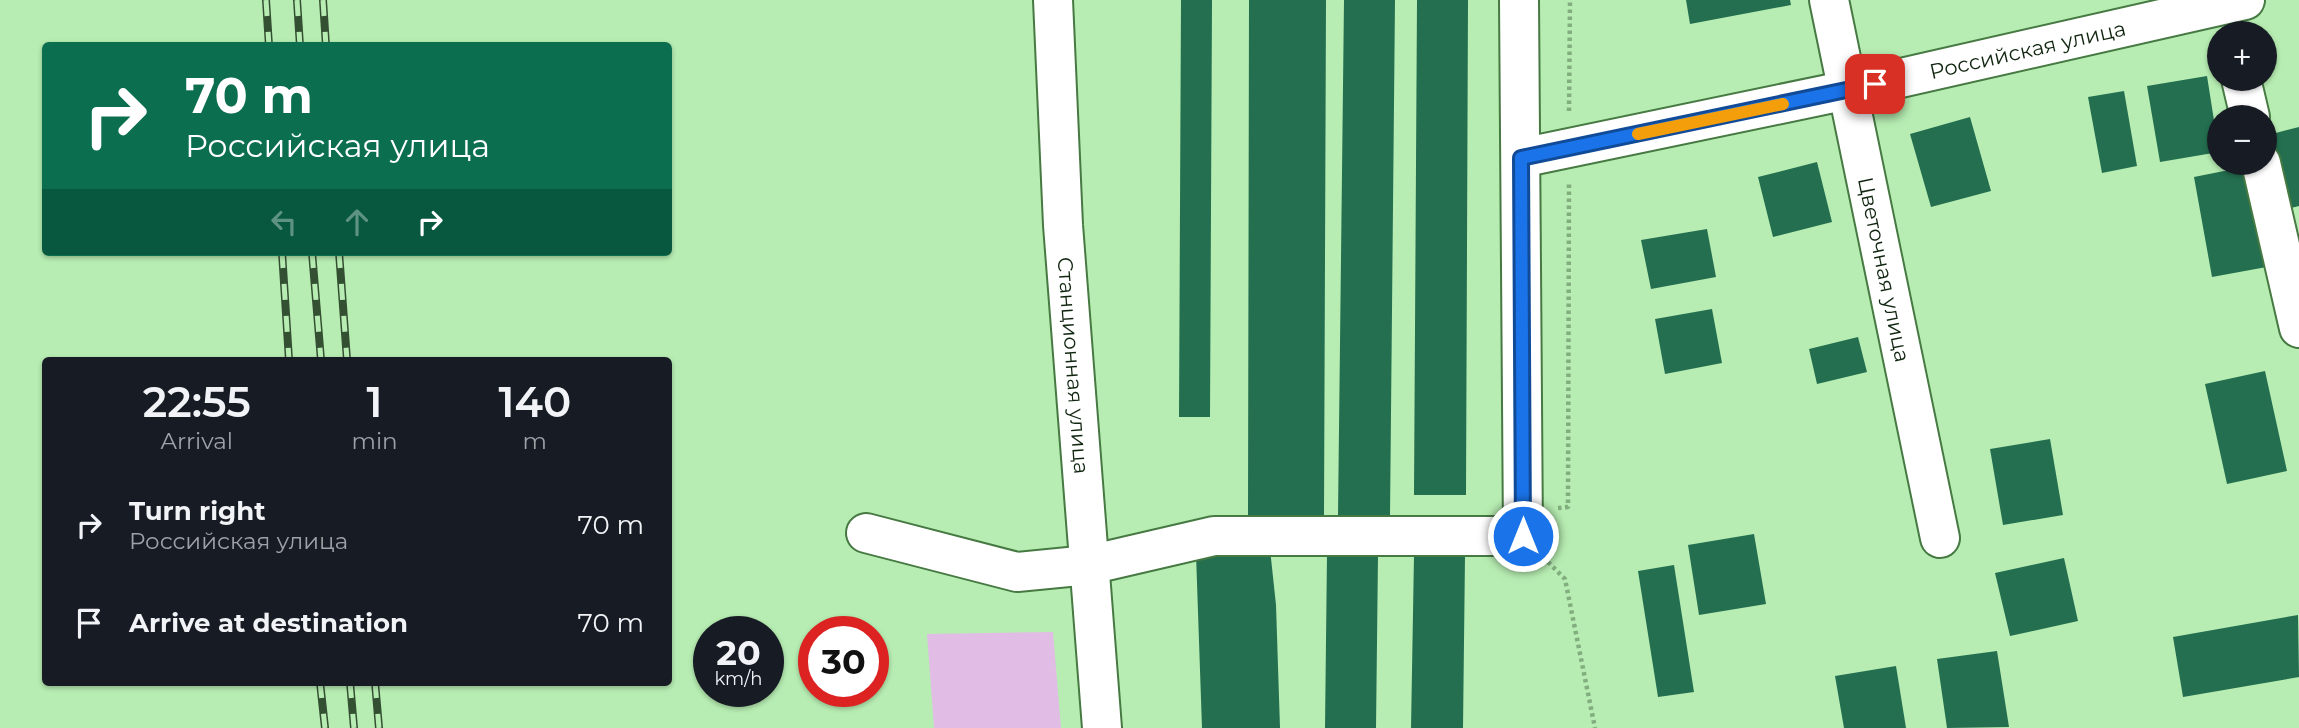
<!DOCTYPE html>
<html lang="en">
<head>
<meta charset="utf-8">
<style>
	body { margin:0; font-family:Montserrat,sans-serif; background:#242831; color:#f1f3f6; height:100vh; display:flex; flex-direction:column; font-size:26px; white-space:nowrap }
	* { box-sizing:border-box; margin:0 }
	p { font-size:23px; color:#9ea1a6 }
	.icon { flex:none; width:38px; height:38px; fill:none; stroke:currentColor; stroke-width:2; stroke-linecap:round; stroke-linejoin:round }
	.map { position:relative; flex:1; overflow:hidden }
	.sheet { position:absolute; left:42px; top:357px; width:630px; height:329px; display:flex; flex-direction:column; background:#171b24; border-radius:7px; box-shadow:0 2px 5px #0004 }
	.sheet>* { flex:none }
	.guide { position:absolute; left:42px; top:42px; width:630px; height:214px; border-radius:7px; box-shadow:0 2px 5px #0004; background:#0b6e4f; color:#fff; overflow:hidden }
	.controls { position:absolute; left:2207px; top:21px; display:grid; gap:14px }
	.controls a { display:grid; place-items:center; width:70px; height:70px; border-radius:50%; background:#171b24; box-shadow:0 2px 5px #0004; font-size:35px }
	.speed { position:absolute; left:693px; top:616px; display:flex; gap:14px; font-size:35px; font-weight:700; text-align:center }
	.speed>* { display:grid; place-content:center; width:91px; height:91px; border-radius:50%; background:#171b24; box-shadow:0 2px 5px #0004; line-height:1 }
	.speed small { font-size:18px; font-weight:400 }
	.speed .limit { border:10px solid #d22; background:#fff; color:#111 }
	.pin { position:absolute; display:grid; place-items:center; width:60px; height:60px; color:#fff; margin:-30px; border-radius:14px; box-shadow:0 4px 10px #0006 }
	.me { position:absolute; width:77px; margin:-38px; rotate:0deg; stroke-linejoin:round; filter:drop-shadow(0 0 5px #0008) }
	.turn { display:flex; align-items:center; gap:24px; height:147px; padding:0 28px; font-size:32px }
	.turn .icon { width:91px; height:91px; stroke-width:2.5 }
	.turn b { display:block; font-size:49px; line-height:60px }
	.lanes { display:flex; align-items:center; height:66px; padding:0 28px; background:#0003; justify-content:center; gap:35px; direction:ltr }
	.lanes .off { opacity:.35 }
	.eta { display:flex; justify-content:space-evenly; align-items:center; height:119px; text-align:center }
	.eta b { font-size:42px; font-weight:600; line-height:49px }
	ul { padding:0; list-style:none }
	li { display:flex; align-items:center; gap:21px; height:98px; padding:0 28px }
	li div { flex:1 }
	li b { display:block; font-size:26px }
	li em { font-style:normal }
	.map>svg:first-child { display:block }
	.green { fill:#e1bde6 }
	.building { fill:#246f50 }
	.lines { fill:none; stroke-linecap:round; stroke-linejoin:round }
	.minor-casing { stroke:#477943; stroke-width:42 }
	.path { stroke:#82ad7e; stroke-width:4.5; stroke-dasharray:3.5 3.5; stroke-linecap:butt }
	.minor { stroke:#fff; stroke-width:38 }
	.rail-casing { stroke:#345032; stroke-width:8 }
	.rail { stroke:#b7edb2; stroke-width:5; stroke-dasharray:16; stroke-linecap:butt }
	.route-casing { stroke:#114b97; stroke-width:18 }
	.route { stroke:#1a73e8; stroke-width:12 }
	.slow { stroke:#f59e0b; stroke-width:12 }
	.labels { text-anchor:middle; dominant-baseline:central; stroke-width:7; stroke-linejoin:round; paint-order:stroke }
	.street-label { font-size:21px; fill:#112610; stroke:#b7edb2 }
</style>
</head>
<body>
<div class="map">
<svg width="2299" height="728" viewBox="0 0 2299 728">
	<rect width="100%" height="100%" fill="#b7edb2"/>
	<!-- green -->
	<path class="green" d="M1053 632 1061 728H934L927 634Z"/>
	<!-- building -->
	<path class="building" d="M1181 0H1212L1210 417H1179Z
		M1249 0H1326L1324 517 1248 516Z
		M1344 0H1395L1390 517 1338 516Z
		M1417 0H1468L1466 495H1414Z
		M1686 0H1790L1791 5 1690 24Z
		M2207 76 2219 152 2160 162 2147 86Z
		M2124 91 2137 166 2102 173 2088 97Z
		M1970 117 1991 191 1931 207 1910 134Z
		M2299 127V206L2287 209 2268 135Z
		M1817 162 1832 222 1773 237 1758 177Z
		M2254 165 2272 266 2212 277 2194 177Z
		M1707 229 1716 277 1651 289 1641 240Z
		M1712 309 1722 363 1665 374 1655 319Z
		M1858 337 1867 372 1817 384 1809 349Z
		M2265 371 2287 471 2227 484 2205 384Z
		M2050 439 2063 515 2003 525 1990 449Z
		M1754 534 1766 604 1699 615 1688 545Z
		M1270 549 1276 605 1280 728H1202L1196 554Z
		M1327 554 1378 555 1376 728H1325Z
		M1414 555 1465 556 1463 728H1411Z
		M2064 558 2078 621 2010 636 1995 573Z
		M1674 565 1694 692 1658 697 1638 571Z
		M2298 615 2299 677 2183 697 2173 637Z
		M1997 651 2009 727 1947 728 1937 659Z
		M1896 666 1906 728H1844L1835 676Z"/>
	<g class="lines">
		<defs>
			<g id="minor">
				<path id="s1" d="M1053 0 1063 225 1102 728"/>
				<path id="s2" d="M1829 0 1940 538"/>
				<path d="M2241 79 2250 117"/>
				<path id="s3" d="M1521 158 1848 90 2245 0"/>
				<path d="M2261 163 2299 328"/>
				<path d="M866 533 1017 572 1089 565 1214 536H1523L1519 0"/>
			</g>
		</defs>
		<!-- minor casing -->
		<use href="#minor" class="minor-casing"/>
		<!-- path -->
		<path class="path" d="M1569 111 1570 0
			M1558 508 1568 507 1569 183
			M1548 562 1565 579 1595 728"/>
		<!-- minor -->
		<use href="#minor" class="minor"/>
		<defs>
			<path id="rail" d="M266 0 269 46
				M297 0 300 46
				M323 0 326 46
				M282 252 289 360
				M312 252 321 360
				M339 252 347 360
				M320 682 325 728
				M350 682 354 728
				M375 682 379 728"/>
		</defs>
		<!-- rail casing -->
		<use href="#rail" class="rail-casing"/>
		<!-- rail -->
		<use href="#rail" class="rail"/>
	</g>
	<g class="lines">
		<defs>
			<path id="route" d="M1523 536 1521 158 1875 84"/>
		</defs>
		<!-- route casing -->
		<use href="#route" class="route-casing"/>
		<!-- route -->
		<use href="#route" class="route"/>
		<!-- slow -->
		<path class="slow" d="M1638 134 1783 104"/>
	</g>
	<g class="labels">
		<!-- street labels -->
		<g class="street-label">
			<text stroke="none"><textPath href="#s3" startOffset="518">Российская улица</textPath></text>
			<text stroke="none"><textPath href="#s2" startOffset="275">Цветочная улица</textPath></text>
			<text stroke="none"><textPath href="#s1" startOffset="366">Станционная улица</textPath></text>
		</g>
	</g>
</svg>
<div class="controls">
<a>+</a>
<a>−</a>
</div>
<div class="speed"><div>20<small>km/h</small></div><div class="limit">30</div></div>
<div class="pin" style="left:1875px;top:84px;background:#d93025"><svg class="icon" aria-label="arrive" viewBox="0 0 24 24"><path d="M6 21V4h12l-3 4 3 4H6"/></svg></div>
<svg class="me" style="left:1523px;top:536px" viewBox="-20 -20 40 40"><circle r="17" fill="#1a73e8" stroke="#fff" stroke-width="3"/><path d="M0-11L8 9 0 5-8 9z" fill="#fff"/></svg>
<div class="guide">
<div class="turn"><svg class="icon" aria-label="right" viewBox="0 0 24 24"><path d="M7 20v-9h11M14 6l5 5-5 5"/></svg><div><b>70 m</b>Российская улица</div></div>
<div class="lanes"><svg class="icon off" aria-label="left" viewBox="0 0 24 24"><path d="M17 20v-9H6M10 6l-5 5 5 5"/></svg><svg class="icon off" aria-label="ahead" viewBox="0 0 24 24"><path d="M12 20V5M6 11l6-6 6 6"/></svg><svg class="icon" aria-label="right" viewBox="0 0 24 24"><path d="M7 20v-9h11M14 6l5 5-5 5"/></svg></div>
</div>
<section class="sheet">
<div class="eta">
<div><b>22:55</b><p>Arrival</p></div>
<div><b>1</b><p>min</p></div>
<div><b>140</b><p>m</p></div>
</div>
<ul>
<li><svg class="icon" aria-label="right" viewBox="0 0 24 24"><path d="M7 20v-9h11M14 6l5 5-5 5"/></svg><div><b>Turn right</b><p>Российская улица</p></div><em>70 m</em></li>
<li><svg class="icon" aria-label="arrive" viewBox="0 0 24 24"><path d="M6 21V4h12l-3 4 3 4H6"/></svg><div><b>Arrive at destination</b></div><em>70 m</em></li>
</ul>
</section>
</div>
</body>
</html>
